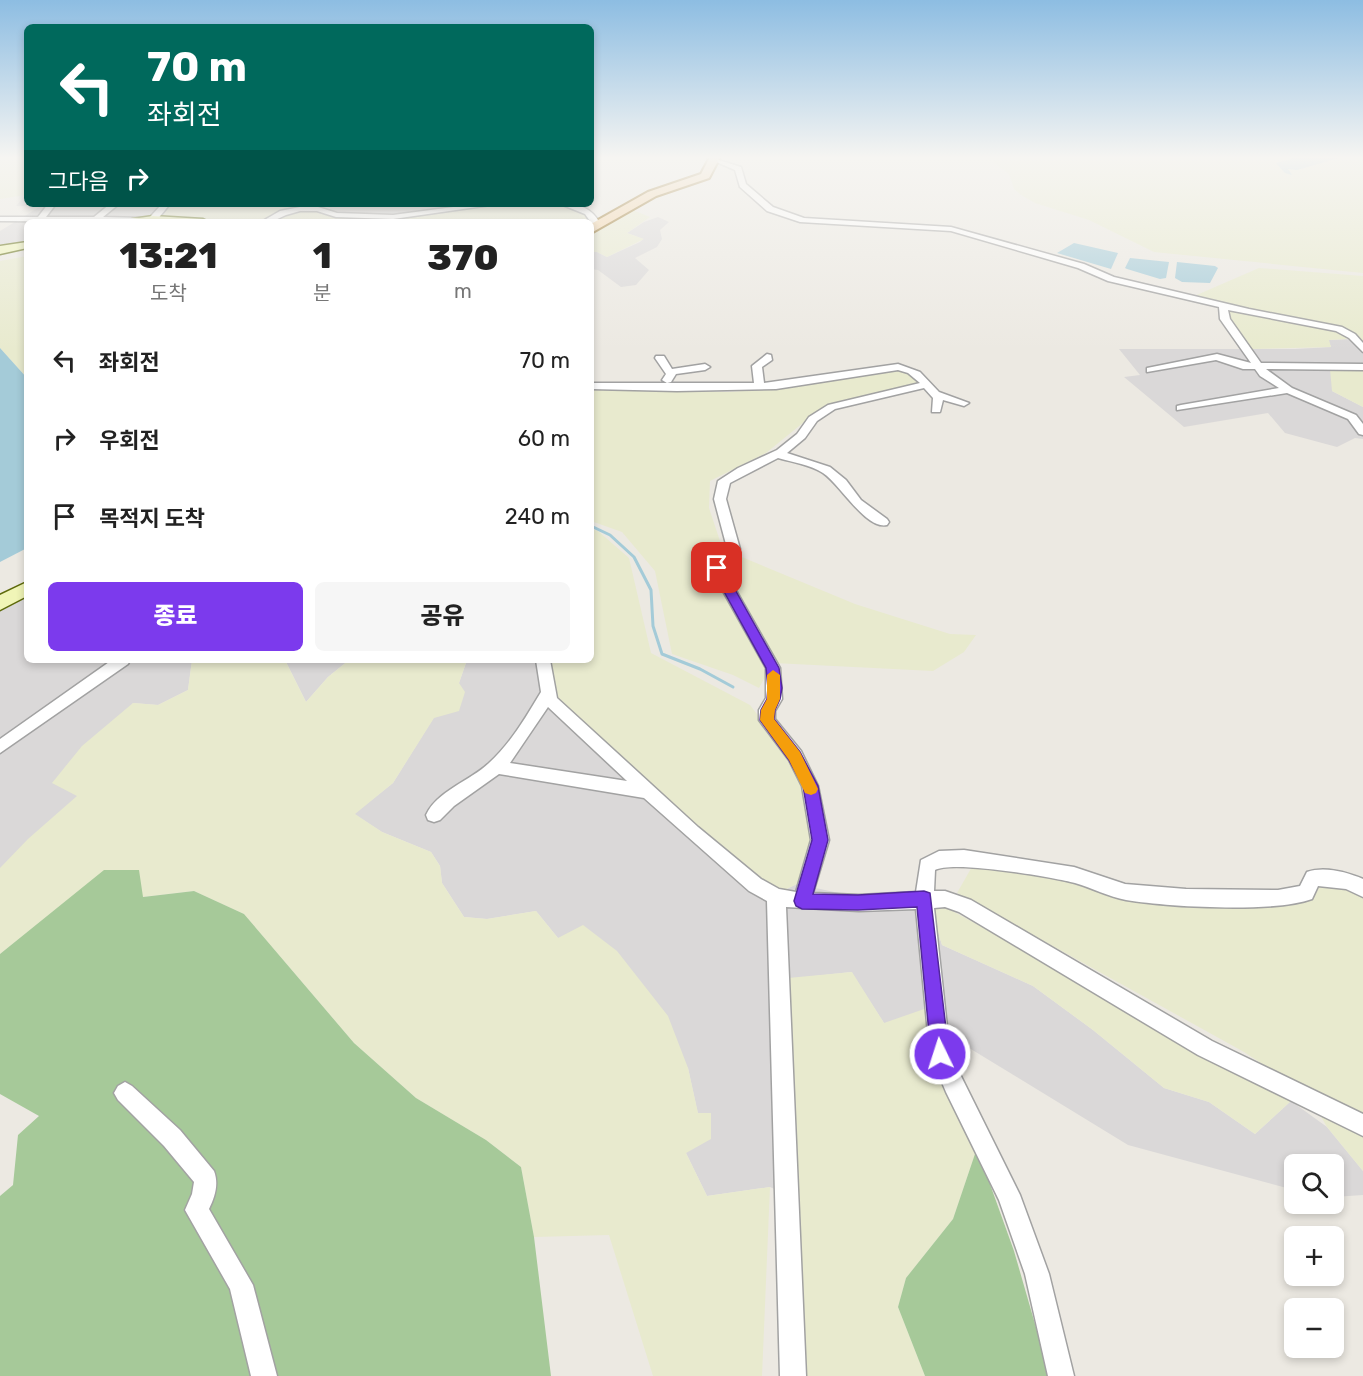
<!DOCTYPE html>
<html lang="ko">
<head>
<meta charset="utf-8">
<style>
	body { margin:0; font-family:Rubik,"Noto Sans KR",sans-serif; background:#f6f6f6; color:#222; height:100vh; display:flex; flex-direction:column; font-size:22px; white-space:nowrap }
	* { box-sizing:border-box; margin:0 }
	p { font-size:20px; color:#767676 }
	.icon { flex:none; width:33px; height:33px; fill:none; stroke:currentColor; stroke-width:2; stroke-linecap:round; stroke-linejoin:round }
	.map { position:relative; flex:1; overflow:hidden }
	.drawer { position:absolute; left:24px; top:219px; width:570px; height:444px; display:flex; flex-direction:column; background:#fff; border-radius:9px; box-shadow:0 3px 9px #0003 }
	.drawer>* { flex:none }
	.banner { position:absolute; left:24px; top:24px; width:570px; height:183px; border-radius:9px; box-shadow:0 3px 9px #0003; background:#00695c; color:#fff; overflow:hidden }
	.fabs { position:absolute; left:1284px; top:1154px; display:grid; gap:12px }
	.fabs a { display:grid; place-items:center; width:60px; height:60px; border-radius:9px; background:#fff; box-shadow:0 3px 9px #0003; font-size:30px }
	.pin { position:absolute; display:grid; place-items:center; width:51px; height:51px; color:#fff; margin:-26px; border-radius:12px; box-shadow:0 3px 9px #0006 }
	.me { position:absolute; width:66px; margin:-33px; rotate:356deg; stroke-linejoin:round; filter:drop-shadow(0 0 4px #0008) }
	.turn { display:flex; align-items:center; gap:21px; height:126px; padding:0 24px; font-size:27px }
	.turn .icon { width:78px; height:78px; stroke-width:2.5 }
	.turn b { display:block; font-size:42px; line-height:51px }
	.then { display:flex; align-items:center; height:57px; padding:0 24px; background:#0003; gap:12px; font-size:22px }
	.eta { display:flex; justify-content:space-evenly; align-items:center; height:102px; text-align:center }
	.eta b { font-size:36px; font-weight:800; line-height:42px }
	.button { display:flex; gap:12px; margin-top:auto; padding:12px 24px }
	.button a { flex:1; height:69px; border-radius:9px; background:#7c3aed; color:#fff; font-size:24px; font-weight:800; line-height:69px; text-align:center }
	.button a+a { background:#f6f6f6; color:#222 }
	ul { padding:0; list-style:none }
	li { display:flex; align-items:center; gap:18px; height:78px; padding:0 24px }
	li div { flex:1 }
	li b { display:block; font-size:22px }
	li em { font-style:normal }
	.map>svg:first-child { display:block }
	.residential { fill:#dad8d8 }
	.farmland { fill:#e8eace }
	.forest { fill:#a6c999 }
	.water { fill:#a4cbd8 }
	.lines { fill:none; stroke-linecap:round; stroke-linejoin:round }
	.stream { stroke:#a4cbd8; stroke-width:3 }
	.street-casing { stroke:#a2a2a2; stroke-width:3 }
	.secondary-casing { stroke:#5e6a0b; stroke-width:3 }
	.primary-casing { stroke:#8a6109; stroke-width:4 }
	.street { fill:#fff; fill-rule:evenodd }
	.secondary { fill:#f0f5b7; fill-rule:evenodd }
	.primary { fill:#f5d19e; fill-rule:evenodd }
	.route { fill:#7c3aed; stroke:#51269a; stroke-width:1.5 }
	.slow { fill:#f59e0b }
</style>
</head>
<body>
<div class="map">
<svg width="1363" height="1376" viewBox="0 0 1363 1376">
	<rect width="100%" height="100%" fill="#ece9e2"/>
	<!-- residential -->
	<path class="residential" d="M27 193V204H164L153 217 135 221 27 222V243L5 248V244H0V231L41 206H16Z
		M324 204H485L393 216 337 214Z
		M658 217 669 222 660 230 662 239 657 247 635 258 649 270 636 285 621 287 598 270 591 269V252H597L607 257 640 242 643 239 627 233 644 222Z
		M1354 339 1363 346V369L1332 391 1363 407V439L1355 438 1337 447 1285 433 1268 413 1184 427 1124 377 1140 375 1119 349H1295L1331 347 1328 340Z
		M27 590V660H192L188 690 158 705 133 703 78 796 0 870V605Z
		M285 660H349L328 677 306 702Z
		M467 660H547L776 894 797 884 932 913 942 945 1033 986 1093 1030 1164 1088 1209 1102 1255 1134 1291 1101 1327 1127 1363 1171V1195L1334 1197V1164H1294V1190L1128 1145 938 1029 884 1023 851 972 788 979 796 1198 770 1187 707 1196 686 1153 698 1114 688 1068 558 938 536 911 487 919 464 917 442 883 440 866 431 852 382 832 354 814 393 783 434 717 459 683Z"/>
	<!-- farmland -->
	<path class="farmland" d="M0 157H16L27 160 25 195 0 199Z
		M986 157H1299L1277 164 1286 169 1297 170 1342 157H1363V273L1154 252 1089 220 1035 203 1021 195 1014 189 1009 174Z
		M167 204H317L315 207 261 222H213L159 217Z
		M498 204H561L588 212 592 225 591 222H272L292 213 303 210H315L331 216 393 218Z
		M630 209 650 217 627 233 644 239 607 257 597 252H591V232Z
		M27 256V378L0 348V261Z
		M1259 268 1363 276V346L1343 329 1328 324 1278 316 1192 297Z
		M1229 309 1332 329 1348 337 1346 339 1329 340 1331 347 1252 349 1232 323Z
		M1330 369H1363V407L1332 391Z
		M900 370 914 372 919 377 918 384 886 394 837 403 809 418 766 453 710 481 709 508 722 547 706 566 737 613 767 673 759 688 733 675 672 654 655 571 622 532 591 521V389L727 392 778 389Z
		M591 529 598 531 629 558 651 653 750 705 783 748 804 787 813 842 807 872 797 884 776 894 724 855 555 702 547 660H591Z
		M737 555 855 604 950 634 976 635 964 652 933 671 774 663 719 569Z
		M192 660H285L306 702 328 677 349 660H467L459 683 465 692 459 711 434 718 393 783 355 814 382 832 431 852 440 866 442 883 464 917 487 919 536 911 558 938 583 925 617 951 668 1016 688 1068 698 1113H711V1139L686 1153 707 1196 770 1187 762 1376H653L609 1235 534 1237 521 1167 486 1140 416 1098 354 1043 244 914 194 891 142 897 105 870 0 954V868L28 839 77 796 52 783 82 746 133 703 158 705 188 690Z
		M973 865 1226 901 1293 905 1313 898 1321 884 1339 885 1363 894V1116L1281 1076 1244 1052 957 893Z
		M934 901 1109 996 1160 1028 1291 1101 1255 1134 1209 1102 1164 1088 1093 1030 1033 986 942 945 932 913Z
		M852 972 884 1023 927 1008 977 1148 953 1219 906 1278 898 1307 925 1376H801L788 978Z
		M1316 1108 1363 1133V1171L1327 1127Z"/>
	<!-- forest -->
	<path class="forest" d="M104 870H139L143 897 194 891 244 914 354 1043 416 1098 486 1140 521 1167 534 1237 551 1376H0V1196L13 1185 18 1135 39 1116 0 1094V954Z
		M977 1148 1014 1251 1050 1376H925L898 1307 906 1278 953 1219Z"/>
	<!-- water -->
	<path class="water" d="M1299 157H1342L1297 170 1288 169 1292 175 1285 173 1276 163Z
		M1074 243 1118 253 1111 269 1057 253Z
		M1130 258 1169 262 1166 278 1160 279 1127 269 1125 268Z
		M1177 262 1215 266 1218 268 1210 283 1182 282 1175 278Z
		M0 348 27 378V548L0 562Z"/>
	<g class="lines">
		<!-- stream -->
		<path class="stream" d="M591 526 610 535 634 557 651 590 653 626 662 654 700 669 733 687"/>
		<defs>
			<path id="street" d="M712 158 741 167 746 184 773 207 804 218 951 227 1084 264 1114 277 1249 309 1342 327 1355 334 1363 343V352L1349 338 1336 331 1228 310 1230 319 1261 363 1363 364V370L1266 369 1292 388 1356 415 1363 424V435L1359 434 1348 419 1287 393 1177 410V406L1181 405 1279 388 1260 376 1255 369H1243L1216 360 1147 372V368L1217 354 1251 363 1220 319 1219 307 1108 281 1078 268 951 231 800 222 767 211 740 187 735 170 712 160Z
				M48 204H56L46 217H94L110 204H119L103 217 144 218 148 220 145 222 0 221V217H38Z
				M162 204H170L156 221H150V217Z
				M476 204H498L393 219 336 217 317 211H300L286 215 271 222H261L280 211 300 207H318L337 213 393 215Z
				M560 204C579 204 592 207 601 225L594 227 585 214Z
				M767 354 771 355 772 360 762 367 764 383 898 364 920 372 939 392 969 403 964 406 943 400 940 412H932L933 398 924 388 835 409 817 421 805 438 787 453 830 467 846 480 861 500 887 519 889 522 887 525C866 530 840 484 823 473 811 465 792 462 778 458L730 483 726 499 740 549 724 569 780 668 782 699 775 711V719L801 751 818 786 829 840 813 893 859 895 916 892 921 860 939 851 964 850 1074 867 1125 884 1186 889 1278 890 1300 886 1307 872C1324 866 1347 872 1363 879V897L1346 889 1318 886 1312 899C1275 913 1168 907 1126 900 1109 897 1092 888 1075 883 1051 877 953 860 935 870L934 891H945L971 900 1212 1041 1363 1114V1136L1198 1055 959 912 945 907 934 908 950 1054 1020 1195 1049 1274 1074 1376H1048L1025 1274 999 1200 946 1092 930 1054 916 909 859 911 786 907 806 1376H780L767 901 749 891 644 798 499 774 454 806 440 820 434 822 428 820 426 815C437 791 470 781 489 763 511 743 526 717 541 692L536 660H550L557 698 698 827 761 879 779 889 796 892 811 840 802 786 789 760 759 720V710L766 698V668L710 568 727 548 714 499 718 481 738 468 777 450 797 434 809 417 828 405 920 383 908 373 898 370 776 389 677 391 591 389V383H754L752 366ZM548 707 627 781 510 763Z
				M656 356H664L672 369 705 364 710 367 705 370 676 374 671 382 667 383 662 380 666 374 655 358Z
				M112 660H130L128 664 0 753V739Z
				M125 1082 132 1086 180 1130 214 1171C219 1184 215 1197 209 1209L253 1285 277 1376H251L230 1289 185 1210 192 1194 194 1182 164 1146 118 1100 114 1093 118 1086Z"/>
			<path id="secondary" d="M153 216 203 219 209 222H126L132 219Z
				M27 242V248L0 254V246Z
				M27 582V596L0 610V595Z"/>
			<path id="primary" d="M710 157H720L709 178 656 196 591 233V224L648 192 701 174Z"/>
		</defs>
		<!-- street casing -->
		<use href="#street" class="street-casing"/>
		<!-- secondary casing -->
		<use href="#secondary" class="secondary-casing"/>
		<!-- primary casing -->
		<use href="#primary" class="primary-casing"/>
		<!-- street -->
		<use href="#street" class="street"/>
		<!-- secondary -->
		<use href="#secondary" class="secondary"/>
		<!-- primary -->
		<use href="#primary" class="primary"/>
	</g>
	<!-- sky -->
	<linearGradient id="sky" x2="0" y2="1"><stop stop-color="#8dbde2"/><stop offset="0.45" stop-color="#f6f5f2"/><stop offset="1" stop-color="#f6f5f2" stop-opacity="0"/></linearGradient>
	<rect width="1363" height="350" fill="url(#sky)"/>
	<!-- route -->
	<path class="route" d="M717 564 723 568 779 668 782 688 780 699 775 710 774 719 800 752 818 786 828 840 813 894 858 895 924 891 930 893 949 1054 947 1061 940 1063 933 1061 931 1054 917 907 858 910 802 909 796 906 794 901 812 840 803 786 789 760 760 720 761 710 767 699 768 688 766 668 711 568Z"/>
	<!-- slow -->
	<path class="slow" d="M773 670 780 675V699L775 710 774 719 800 752 818 789 816 793 811 795 805 793 789 760 760 720 761 710 767 699V675Z"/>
</svg>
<div class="fabs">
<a><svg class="icon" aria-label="search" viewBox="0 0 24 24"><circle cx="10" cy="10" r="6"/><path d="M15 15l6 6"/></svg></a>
<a>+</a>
<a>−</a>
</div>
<div class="pin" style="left:717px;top:568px;background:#d93025"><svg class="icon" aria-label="arrive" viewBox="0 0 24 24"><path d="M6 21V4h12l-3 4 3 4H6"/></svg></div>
<svg class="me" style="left:940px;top:1054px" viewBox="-20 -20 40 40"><circle r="17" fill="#7c3aed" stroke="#fff" stroke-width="3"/><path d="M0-11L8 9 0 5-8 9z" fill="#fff"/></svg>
<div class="banner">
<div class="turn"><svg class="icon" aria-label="left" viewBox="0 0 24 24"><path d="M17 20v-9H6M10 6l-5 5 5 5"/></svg><div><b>70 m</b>좌회전</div></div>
<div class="then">그다음<svg class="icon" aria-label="right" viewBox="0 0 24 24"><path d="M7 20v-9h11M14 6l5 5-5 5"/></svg></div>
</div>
<section class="drawer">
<div class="eta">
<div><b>13:21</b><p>도착</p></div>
<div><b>1</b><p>분</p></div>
<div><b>370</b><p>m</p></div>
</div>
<ul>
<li><svg class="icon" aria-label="left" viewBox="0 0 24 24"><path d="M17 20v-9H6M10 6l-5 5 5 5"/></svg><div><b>좌회전</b></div><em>70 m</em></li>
<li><svg class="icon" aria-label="right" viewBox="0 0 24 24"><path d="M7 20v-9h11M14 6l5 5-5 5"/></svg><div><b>우회전</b></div><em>60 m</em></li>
<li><svg class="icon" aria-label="arrive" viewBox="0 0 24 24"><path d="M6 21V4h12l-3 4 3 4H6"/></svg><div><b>목적지 도착</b></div><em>240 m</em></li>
</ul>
<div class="button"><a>종료</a><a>공유</a></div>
</section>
</div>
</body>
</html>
